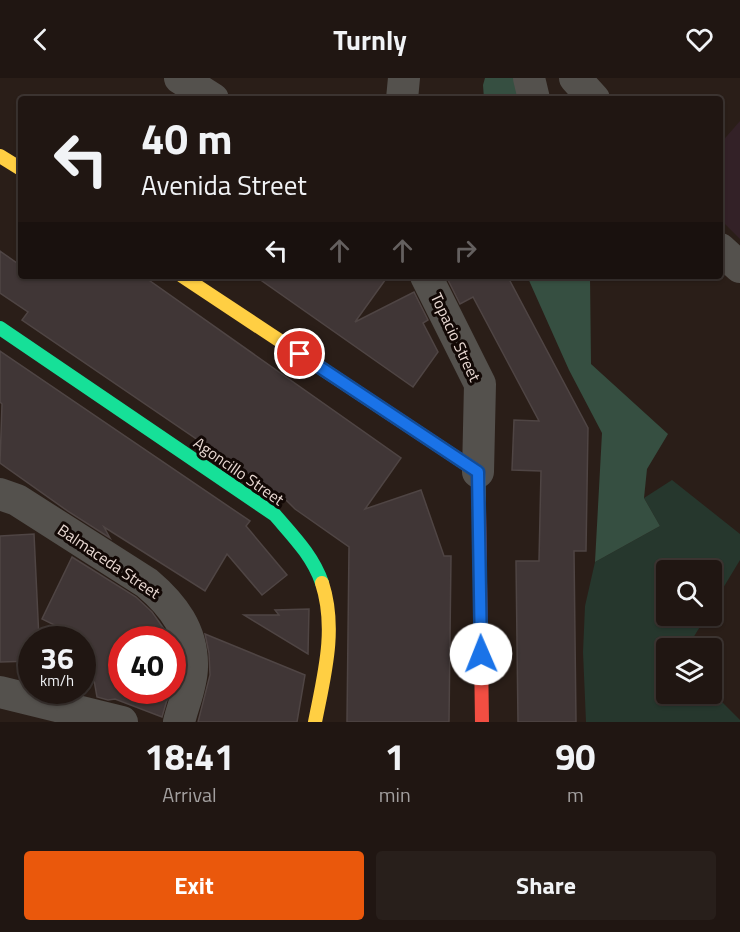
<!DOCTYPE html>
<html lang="en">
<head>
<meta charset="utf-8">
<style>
	body { margin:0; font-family:"Titillium Web",sans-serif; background:#281f1b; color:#f1f3f6; height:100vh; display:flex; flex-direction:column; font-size:22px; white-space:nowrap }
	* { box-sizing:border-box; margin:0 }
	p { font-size:20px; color:#a29f9f }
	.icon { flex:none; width:33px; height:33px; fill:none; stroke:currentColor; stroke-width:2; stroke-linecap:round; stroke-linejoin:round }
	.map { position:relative; height:644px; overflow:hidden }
	.panel { display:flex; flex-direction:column; background:#201612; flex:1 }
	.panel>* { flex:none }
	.banner { position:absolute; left:18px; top:18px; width:705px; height:183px; border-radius:6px; box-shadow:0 2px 4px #0004,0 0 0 2px #3d3532; background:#201612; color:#f1f3f6; overflow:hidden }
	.tools { position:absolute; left:656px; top:482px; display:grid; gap:12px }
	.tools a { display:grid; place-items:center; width:66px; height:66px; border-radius:6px; background:#201612; box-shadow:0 2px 4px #0004,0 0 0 2px #3d3532; font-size:30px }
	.speed { position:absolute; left:18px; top:548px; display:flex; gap:12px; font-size:30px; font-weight:700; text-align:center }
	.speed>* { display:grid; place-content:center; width:78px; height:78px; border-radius:50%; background:#201612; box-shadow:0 2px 4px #0004,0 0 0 2px #3d3532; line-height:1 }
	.speed small { font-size:15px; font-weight:400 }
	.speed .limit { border:9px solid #d22; background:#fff; color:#111 }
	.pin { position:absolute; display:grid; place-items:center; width:51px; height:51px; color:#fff; margin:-26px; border:3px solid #fff; border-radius:50%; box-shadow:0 2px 6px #0007 }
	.me { position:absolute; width:66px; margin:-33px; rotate:359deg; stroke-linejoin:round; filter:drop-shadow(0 0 4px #0008) }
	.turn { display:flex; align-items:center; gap:21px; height:126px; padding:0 24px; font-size:27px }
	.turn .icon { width:78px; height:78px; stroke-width:2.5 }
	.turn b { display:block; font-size:42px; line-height:51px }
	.lanes { display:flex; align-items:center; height:57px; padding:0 24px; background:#0003; justify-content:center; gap:30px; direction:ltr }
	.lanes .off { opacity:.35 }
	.eta { display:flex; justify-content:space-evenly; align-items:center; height:102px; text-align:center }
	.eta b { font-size:36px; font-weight:700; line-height:42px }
	.primary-button { display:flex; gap:12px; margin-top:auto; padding:12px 24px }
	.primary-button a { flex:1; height:69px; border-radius:6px; background:#ea580c; color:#fff; font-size:24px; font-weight:700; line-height:69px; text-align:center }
	.primary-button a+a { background:#281f1b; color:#f1f3f6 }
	header { display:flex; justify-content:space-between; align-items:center; height:78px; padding:0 24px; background:#201612; font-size:27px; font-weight:700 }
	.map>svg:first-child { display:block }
	.education { fill:#332127 }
	.green { fill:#26372d }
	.forest { fill:#364f41 }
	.building { fill:#403636; stroke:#4f4544; stroke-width:1.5 }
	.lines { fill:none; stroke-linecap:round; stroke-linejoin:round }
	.street { stroke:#54514d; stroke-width:32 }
	.fast { stroke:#16e098; stroke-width:14 }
	.slow { stroke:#ffcf43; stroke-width:14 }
	.jam { stroke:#f24e42; stroke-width:14 }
	.route-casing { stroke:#114b97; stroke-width:15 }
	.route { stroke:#1a73e8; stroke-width:10 }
	.labels { text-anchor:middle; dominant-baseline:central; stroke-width:6; stroke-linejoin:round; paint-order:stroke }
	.street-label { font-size:16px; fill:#e9d9d3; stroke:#120805 }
</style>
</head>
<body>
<header><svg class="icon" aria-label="back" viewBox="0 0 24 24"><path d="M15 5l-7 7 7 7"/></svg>Turnly<svg class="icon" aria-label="heart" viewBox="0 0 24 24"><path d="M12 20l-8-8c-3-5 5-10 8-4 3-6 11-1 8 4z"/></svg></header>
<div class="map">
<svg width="740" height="644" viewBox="0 0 740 644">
	<rect width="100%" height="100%" fill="#2a1e18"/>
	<!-- education -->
	<path class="education" d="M740 43V161L720 141V66Z"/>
	<!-- green -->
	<path class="green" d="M672 402 740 456V482L711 530V492H666V537H707L687 570H666V615H711V613L740 642V644H586L583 574 585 528 595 484 660 448 644 420Z"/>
	<!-- forest -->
	<path class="forest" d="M485 0H539L527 21H484L483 7Z
		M527 198H590L591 286 668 356 647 391 644 420 660 448 595 484 602 355 569 292Z"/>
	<!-- building -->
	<path class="building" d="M0 173 21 188V198H143L401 380 365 431 421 412 444 478H451L449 644H347L349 469 295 431 286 422 22 242 28 234 0 215Z
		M255 198H388L355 244 414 214 428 242 423 245 438 274 413 309Z
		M446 198H514L509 201 588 350 586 473H574L576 644H518L516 483H539L541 393 512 392 514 342 539 343 473 219 460 226Z
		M0 273 250 443 246 448 287 497 262 517 227 476 205 513 104 449 110 460 69 434 0 385 2 326 0 324Z
		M34 456 39 561H32V583L0 584V458Z
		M72 479 136 519 152 534 164 551 169 561H122V612H170L162 639 115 621 108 622 97 619 87 563 42 541Z
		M309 531 308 576 244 537H279L275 532Z
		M205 556 305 597 297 644H198L210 597 209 575Z"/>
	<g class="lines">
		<!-- street -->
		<path class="street" d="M180 0 213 21
			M529 0 534 21
			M575 0 594 21
			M402 21 404 0
			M720 171 740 189
			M426 198 480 306 478 394
			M0 416 17 422 147 505C173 527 193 553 192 589 192 607 183 627 179 644
			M0 614 122 644"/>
		<!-- fast -->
		<path class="fast" d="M0 250 275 437C293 458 313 478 322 505"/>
		<!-- slow -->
		<path class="slow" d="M0 78 21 91
			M182 198 478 394 479 432
			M315 644C324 598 337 551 322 505"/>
		<!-- jam -->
		<path class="jam" d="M479 432 482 644"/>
	</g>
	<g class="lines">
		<defs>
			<path id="route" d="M300 276 478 394 481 576"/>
		</defs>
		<!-- route casing -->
		<use href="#route" class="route-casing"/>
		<!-- route -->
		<use href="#route" class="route"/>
	</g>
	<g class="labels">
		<!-- street labels -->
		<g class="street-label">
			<text transform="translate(456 259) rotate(65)">Topacio Street</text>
			<text transform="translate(239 393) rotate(35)">Agoncillo Street</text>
			<text transform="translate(109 483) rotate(34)">Balmaceda Street</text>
		</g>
	</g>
</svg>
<div class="tools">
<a><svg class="icon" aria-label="search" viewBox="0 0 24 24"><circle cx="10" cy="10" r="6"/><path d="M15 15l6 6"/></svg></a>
<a><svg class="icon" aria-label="layers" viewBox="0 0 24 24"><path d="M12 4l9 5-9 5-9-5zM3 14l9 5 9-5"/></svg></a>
</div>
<div class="speed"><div>36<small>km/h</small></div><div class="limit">40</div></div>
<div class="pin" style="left:300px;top:276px;background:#d93025"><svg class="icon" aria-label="arrive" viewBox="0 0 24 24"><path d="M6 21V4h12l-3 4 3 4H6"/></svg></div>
<svg class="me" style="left:481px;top:576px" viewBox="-20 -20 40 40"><circle r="19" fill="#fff"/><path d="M0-13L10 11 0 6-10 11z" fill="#1a73e8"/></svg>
<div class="banner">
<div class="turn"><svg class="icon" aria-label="left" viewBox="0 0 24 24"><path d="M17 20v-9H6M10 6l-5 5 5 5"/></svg><div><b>40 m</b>Avenida Street</div></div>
<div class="lanes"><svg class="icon" aria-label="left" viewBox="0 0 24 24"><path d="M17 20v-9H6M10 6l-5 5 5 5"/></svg><svg class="icon off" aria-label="ahead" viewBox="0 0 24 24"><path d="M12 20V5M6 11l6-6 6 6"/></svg><svg class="icon off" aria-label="ahead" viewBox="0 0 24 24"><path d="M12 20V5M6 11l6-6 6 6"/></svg><svg class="icon off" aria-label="right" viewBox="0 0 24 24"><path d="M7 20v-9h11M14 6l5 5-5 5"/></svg></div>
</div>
</div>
<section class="panel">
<div class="eta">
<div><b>18:41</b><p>Arrival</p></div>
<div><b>1</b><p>min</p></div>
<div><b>90</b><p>m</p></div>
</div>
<div class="primary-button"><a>Exit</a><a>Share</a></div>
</section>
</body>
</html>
